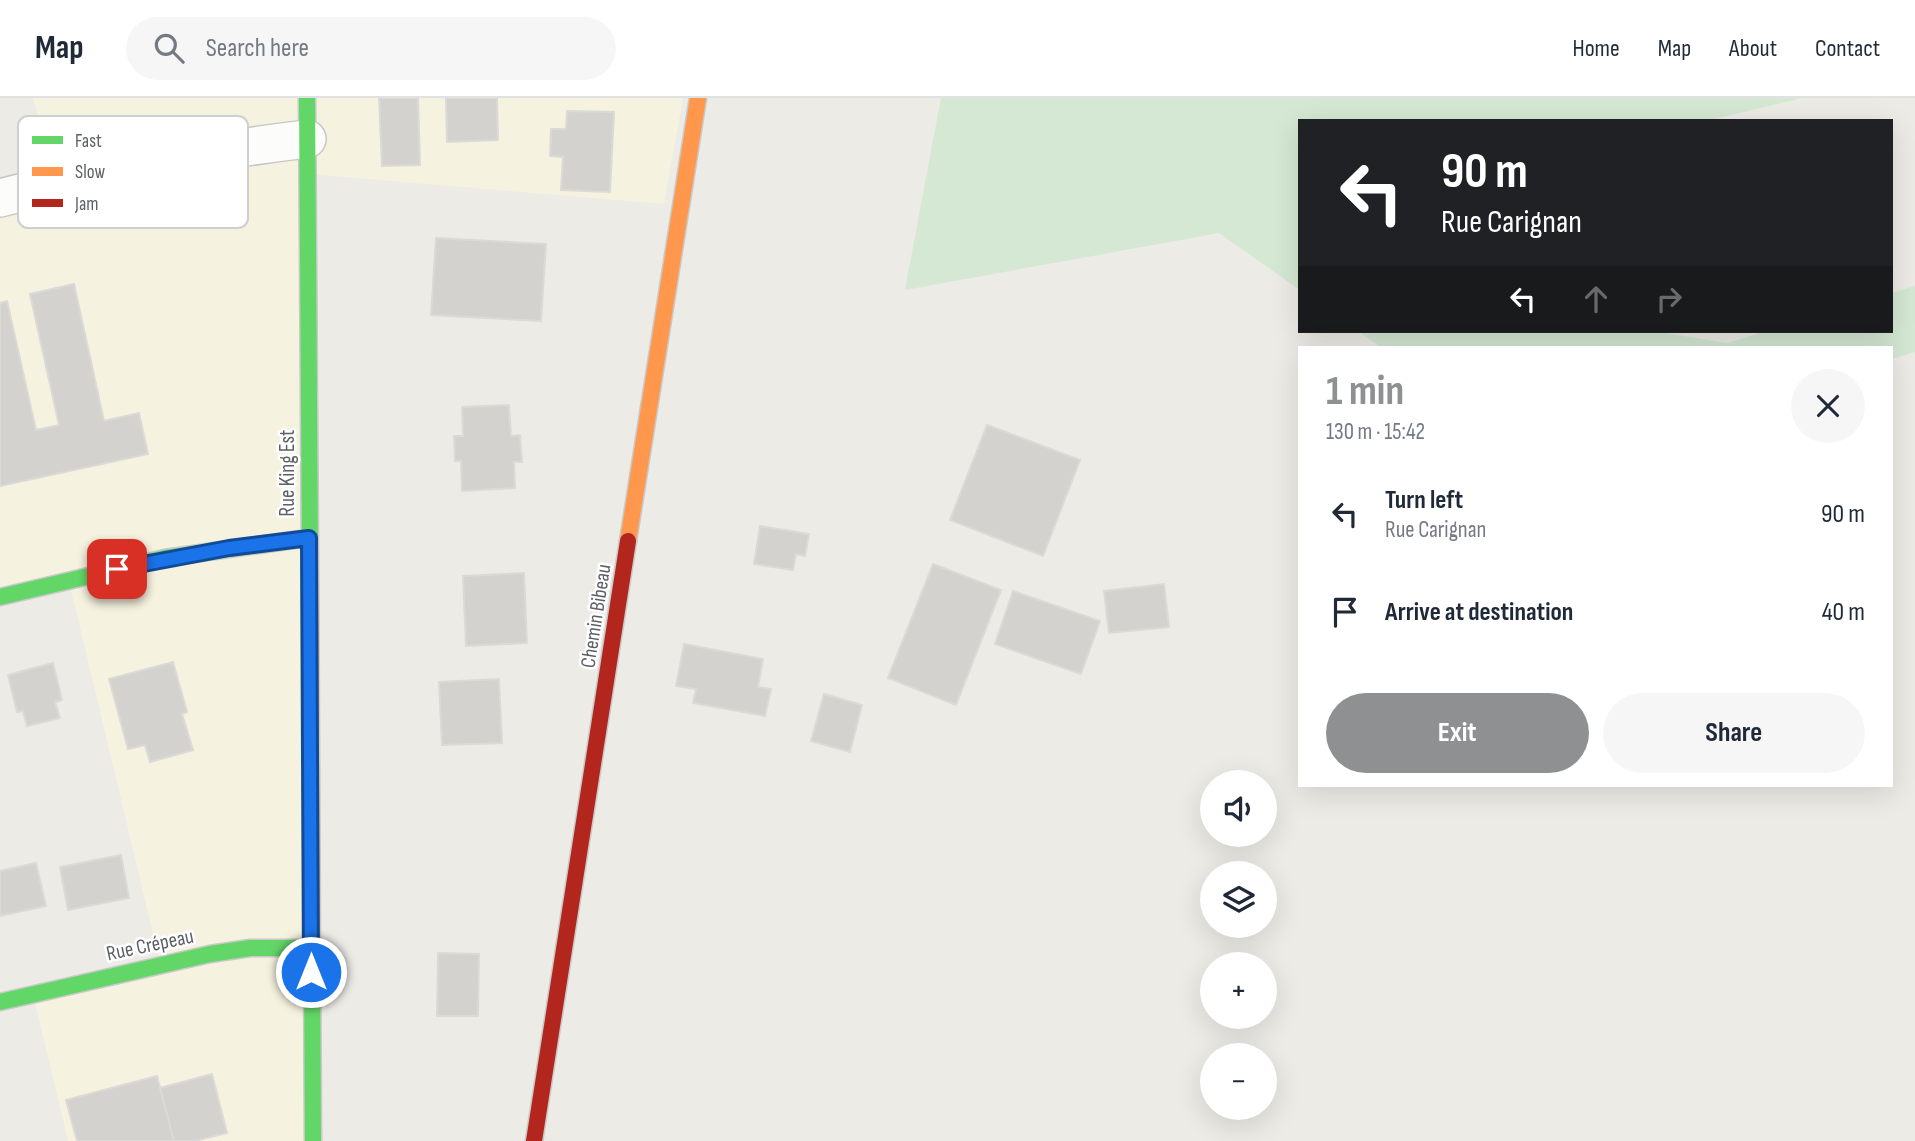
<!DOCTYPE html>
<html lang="en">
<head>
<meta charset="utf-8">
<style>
	body { margin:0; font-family:"Sofia Sans Condensed",sans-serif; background:#f6f6f7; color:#1f2937; height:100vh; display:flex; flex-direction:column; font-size:26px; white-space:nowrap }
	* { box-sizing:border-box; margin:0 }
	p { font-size:23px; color:#747a83 }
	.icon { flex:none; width:38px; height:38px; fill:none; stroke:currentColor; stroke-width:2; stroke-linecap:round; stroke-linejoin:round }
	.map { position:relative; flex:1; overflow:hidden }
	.details { position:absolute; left:1298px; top:248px; width:595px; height:441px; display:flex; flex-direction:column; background:#fff; border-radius:0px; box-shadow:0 7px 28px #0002 }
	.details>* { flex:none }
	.top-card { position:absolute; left:1298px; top:21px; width:595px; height:214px; border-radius:0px; box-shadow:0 7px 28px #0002; background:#202124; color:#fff; overflow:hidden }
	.buttons { position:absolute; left:1200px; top:672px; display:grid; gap:14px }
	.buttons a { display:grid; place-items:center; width:77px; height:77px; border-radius:50%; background:#fff; box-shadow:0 7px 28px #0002; font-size:35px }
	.pin { position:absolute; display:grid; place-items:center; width:60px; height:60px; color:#fff; margin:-30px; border-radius:14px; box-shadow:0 4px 10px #0006 }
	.me { position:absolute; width:77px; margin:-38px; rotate:0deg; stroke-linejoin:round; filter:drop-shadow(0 0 5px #0008) }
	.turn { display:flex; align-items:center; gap:24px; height:147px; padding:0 28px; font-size:32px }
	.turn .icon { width:91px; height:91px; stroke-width:2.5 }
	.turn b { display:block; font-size:49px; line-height:60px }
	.lanes { display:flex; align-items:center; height:66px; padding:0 28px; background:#0003; justify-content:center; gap:35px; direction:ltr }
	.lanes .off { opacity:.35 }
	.round { display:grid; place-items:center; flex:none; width:74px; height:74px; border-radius:37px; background:#f6f6f7 }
	.summary { display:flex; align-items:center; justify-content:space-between; height:119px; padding:0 28px }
	h1 { font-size:42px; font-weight:700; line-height:52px; color:#8e9092 }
	.action { display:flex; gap:14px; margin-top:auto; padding:14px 28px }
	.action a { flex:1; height:80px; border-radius:42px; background:#8e9092; color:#fff; font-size:28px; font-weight:700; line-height:80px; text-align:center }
	.action a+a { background:#f6f6f7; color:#1f2937 }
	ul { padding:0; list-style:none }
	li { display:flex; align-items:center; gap:21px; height:98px; padding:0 28px }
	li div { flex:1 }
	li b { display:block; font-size:26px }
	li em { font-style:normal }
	header { display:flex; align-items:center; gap:42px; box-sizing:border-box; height:98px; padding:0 35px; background:#fff; border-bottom:2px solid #e0e1e3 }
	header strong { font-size:33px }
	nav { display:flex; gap:38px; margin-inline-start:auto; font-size:24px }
	.search { width:490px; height:63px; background:#f6f6f7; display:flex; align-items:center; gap:18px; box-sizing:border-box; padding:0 24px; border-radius:38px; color:#747a83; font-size:26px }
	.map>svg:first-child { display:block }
	.commercial { fill:#f5f2df }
	.green { fill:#d4e8d3 }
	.building { fill:#d3d2cf; stroke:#dbdad6; stroke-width:2 }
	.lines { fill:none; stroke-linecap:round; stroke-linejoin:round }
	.street-casing { stroke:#c7c7c7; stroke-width:40 }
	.fast-casing { stroke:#c8c9c8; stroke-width:19 }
	.slow-casing { stroke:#c8c9c8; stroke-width:19 }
	.jam-casing { stroke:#c8c9c8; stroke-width:19 }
	.street { stroke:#fcfcfb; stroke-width:37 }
	.fast { stroke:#63d668; stroke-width:16 }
	.slow { stroke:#ff974d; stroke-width:16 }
	.jam { stroke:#b3261e; stroke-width:16 }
	.route-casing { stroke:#114b97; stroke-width:18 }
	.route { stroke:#1a73e8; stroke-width:12 }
	.labels { text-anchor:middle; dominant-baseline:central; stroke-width:5; stroke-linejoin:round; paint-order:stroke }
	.street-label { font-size:21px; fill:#5c5f64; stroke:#fff }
	.key { fill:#fff; stroke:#cecfd0; stroke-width:2 }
	.key-label { font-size:19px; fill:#5c5f64 }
</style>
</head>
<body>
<header>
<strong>Map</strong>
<div class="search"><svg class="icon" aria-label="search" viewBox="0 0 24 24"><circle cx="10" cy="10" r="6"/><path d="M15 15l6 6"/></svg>Search here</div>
<nav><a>Home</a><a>Map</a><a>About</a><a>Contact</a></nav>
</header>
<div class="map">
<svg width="1915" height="1043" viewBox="0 0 1915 1043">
	<rect width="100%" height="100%" fill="#ecebe6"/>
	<!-- commercial -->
	<path class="commercial" d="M33 0H683L664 106 307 76 313 1043H68L33 896 160 865 69 483 0 499V100L56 85Z"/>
	<!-- green -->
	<path class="green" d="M941 0H1802L1706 23H1300V192L1219 135 905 192Z
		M1915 188V254L1892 261V250H1382L1358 233H1653L1727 245 1767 233H1892V195Z"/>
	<!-- building -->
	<path class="building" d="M379 0H418L420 67 382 68Z
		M446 0H497L498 42 447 44Z
		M567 13 614 14 610 94 561 92 563 59 550 58 551 31H566Z
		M436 140 546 146 541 223 431 217Z
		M74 186 104 323 139 315 148 356 0 388V205L7 203 36 332 59 327 30 196Z
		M509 307 511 338 520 337 522 364H514L515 390 462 393 461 363H455L454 338H463L462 309Z
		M987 327 1080 362 1043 458 950 422Z
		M760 428 809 436 805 458 796 456 793 472 754 466Z
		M933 466 1001 492 956 607 888 580Z
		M524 475 527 545 466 548 463 478Z
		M1164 486 1169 529 1109 535 1104 493Z
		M1013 493 1100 523 1081 576 995 546Z
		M684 546 763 561 758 589 771 591 765 618 693 605 696 591 676 588Z
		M173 564 187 614 182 616 193 652 150 664 145 647 128 651 109 581Z
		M53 565 62 602 55 604 60 620 27 628 23 613 17 614 8 577Z
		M499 581 502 645 442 647 439 584Z
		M824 596 862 607 850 654 811 643Z
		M121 757 129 800 68 812 60 769Z
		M36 765 46 808 0 818V773Z
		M438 855 479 856 478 918H437Z
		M212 976 227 1035 195 1043H174L160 990Z
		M157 978 174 1043H77L66 1002Z"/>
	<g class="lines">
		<defs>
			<path id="street" d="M0 100C101 74 203 53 307 41"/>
			<path id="fast" d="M307 0 310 456
				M0 499 165 460 308 440
				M312 860 313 1043
				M0 904 210 856 250 850H311"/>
			<path id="slow" d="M628 443 698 0
				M310 456 312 860"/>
			<path id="jam" d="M534 1043 628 443"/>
		</defs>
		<!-- street casing -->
		<use href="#street" class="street-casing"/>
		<!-- fast casing -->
		<use href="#fast" class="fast-casing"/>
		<!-- slow casing -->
		<use href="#slow" class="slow-casing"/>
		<!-- jam casing -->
		<use href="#jam" class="jam-casing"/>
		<!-- street -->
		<use href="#street" class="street"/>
		<!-- fast -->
		<use href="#fast" class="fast"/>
		<!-- slow -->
		<use href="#slow" class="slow"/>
		<!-- jam -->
		<use href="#jam" class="jam"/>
	</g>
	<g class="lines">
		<defs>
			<path id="route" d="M117 471 229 450 309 440 311 874"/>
		</defs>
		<!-- route casing -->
		<use href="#route" class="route-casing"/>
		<!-- route -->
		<use href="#route" class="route"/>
	</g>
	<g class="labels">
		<!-- street labels -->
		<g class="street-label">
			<text transform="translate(287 375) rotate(-90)">Rue King Est</text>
			<text transform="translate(596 518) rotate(-81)">Chemin Bibeau</text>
			<text transform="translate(150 847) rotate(-12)">Rue Crépeau</text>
		</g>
	</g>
	<!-- legend -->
	<rect x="18" y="18" width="230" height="112" rx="10" class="key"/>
	<rect x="32" y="38" width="31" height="8" fill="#63d668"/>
	<rect x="32" y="69" width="31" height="9" fill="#ff974d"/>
	<rect x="32" y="101" width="31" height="8" fill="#b3261e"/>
	<g class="key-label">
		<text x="75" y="49">Fast</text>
		<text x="75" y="80">Slow</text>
		<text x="75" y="112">Jam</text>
	</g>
</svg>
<div class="buttons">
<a><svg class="icon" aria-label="sound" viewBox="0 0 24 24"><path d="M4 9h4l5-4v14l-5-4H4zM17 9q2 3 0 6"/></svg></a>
<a><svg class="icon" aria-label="layers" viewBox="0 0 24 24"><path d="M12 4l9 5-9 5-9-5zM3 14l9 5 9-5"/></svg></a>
<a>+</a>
<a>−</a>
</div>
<div class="pin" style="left:117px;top:471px;background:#d93025"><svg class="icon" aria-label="arrive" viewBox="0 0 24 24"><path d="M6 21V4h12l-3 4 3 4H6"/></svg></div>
<svg class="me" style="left:311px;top:874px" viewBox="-20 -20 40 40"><circle r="17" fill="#1a73e8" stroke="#fff" stroke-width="3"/><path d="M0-11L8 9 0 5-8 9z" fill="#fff"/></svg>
<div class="top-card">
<div class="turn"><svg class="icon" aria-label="left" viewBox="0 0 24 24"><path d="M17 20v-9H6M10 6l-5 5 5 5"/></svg><div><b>90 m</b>Rue Carignan</div></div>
<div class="lanes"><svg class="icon" aria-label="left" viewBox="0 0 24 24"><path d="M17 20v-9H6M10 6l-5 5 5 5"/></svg><svg class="icon off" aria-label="ahead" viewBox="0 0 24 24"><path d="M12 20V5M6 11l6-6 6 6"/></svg><svg class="icon off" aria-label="right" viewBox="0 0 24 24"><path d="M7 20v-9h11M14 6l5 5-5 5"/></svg></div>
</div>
<section class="details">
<div class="summary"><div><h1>1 min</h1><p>130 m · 15:42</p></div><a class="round"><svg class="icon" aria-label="close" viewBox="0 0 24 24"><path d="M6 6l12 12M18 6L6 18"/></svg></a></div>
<ul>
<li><svg class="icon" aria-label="left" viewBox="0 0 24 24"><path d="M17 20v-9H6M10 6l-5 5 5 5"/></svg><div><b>Turn left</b><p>Rue Carignan</p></div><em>90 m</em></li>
<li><svg class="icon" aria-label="arrive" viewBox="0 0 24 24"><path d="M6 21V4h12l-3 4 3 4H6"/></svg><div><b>Arrive at destination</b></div><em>40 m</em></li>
</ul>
<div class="action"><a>Exit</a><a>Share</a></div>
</section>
</div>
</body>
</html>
